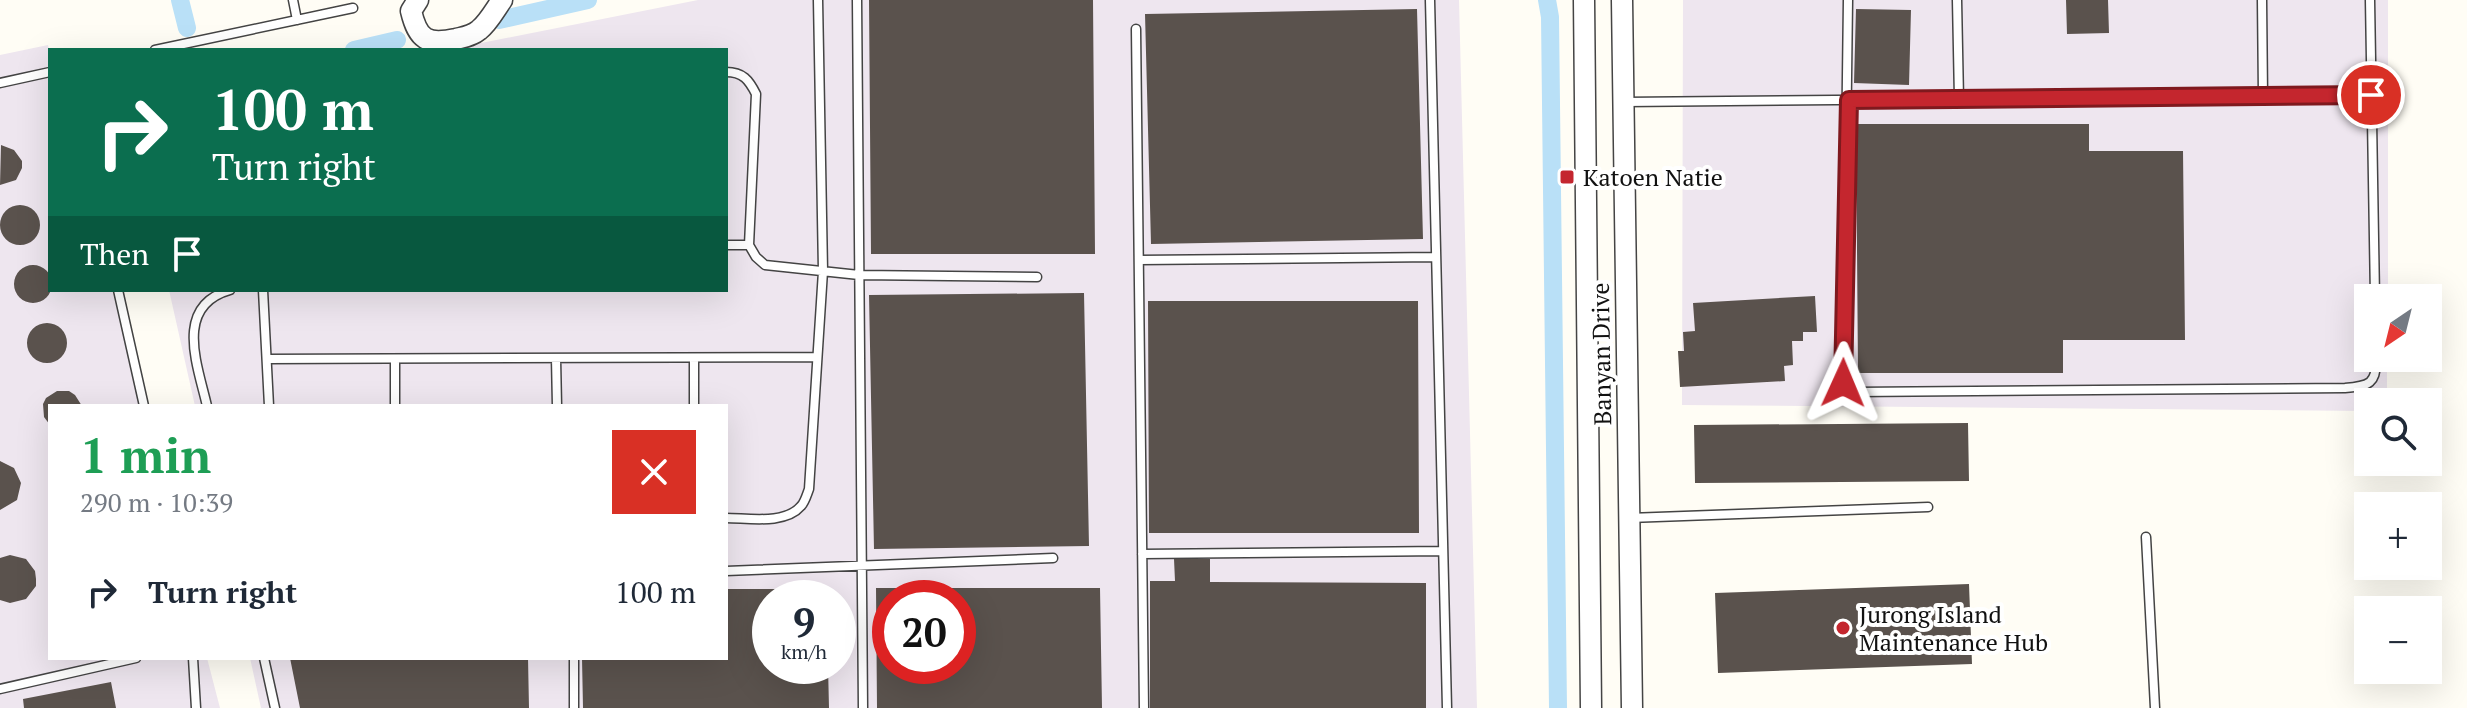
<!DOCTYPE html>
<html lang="en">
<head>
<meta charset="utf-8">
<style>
	body { margin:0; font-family:"PT Serif",serif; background:#f6f6f7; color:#1f2937; height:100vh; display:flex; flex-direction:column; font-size:30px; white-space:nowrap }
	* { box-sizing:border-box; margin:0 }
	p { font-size:26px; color:#747a83 }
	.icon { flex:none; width:44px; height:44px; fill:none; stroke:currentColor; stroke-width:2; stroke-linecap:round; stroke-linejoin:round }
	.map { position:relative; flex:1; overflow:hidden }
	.details { position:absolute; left:48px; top:404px; width:680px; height:256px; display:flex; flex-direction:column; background:#fff; border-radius:0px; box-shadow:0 8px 32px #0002 }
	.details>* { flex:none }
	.hud { position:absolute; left:48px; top:48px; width:680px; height:244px; border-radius:0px; box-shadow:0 8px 32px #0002; background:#0b6e4f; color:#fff; overflow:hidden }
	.needle { width:52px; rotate:215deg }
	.tools { position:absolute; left:2354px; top:284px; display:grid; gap:16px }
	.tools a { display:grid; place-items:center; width:88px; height:88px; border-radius:0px; background:#fff; box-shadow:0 8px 32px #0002; font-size:40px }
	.speed { position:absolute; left:752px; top:580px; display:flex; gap:16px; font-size:40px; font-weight:700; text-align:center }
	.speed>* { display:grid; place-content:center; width:104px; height:104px; border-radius:50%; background:#fff; box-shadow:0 8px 32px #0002; line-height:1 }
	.speed small { font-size:20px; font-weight:400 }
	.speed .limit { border:12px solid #d22; background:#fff; color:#111 }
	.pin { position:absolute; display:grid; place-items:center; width:68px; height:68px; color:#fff; margin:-34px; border:4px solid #fff; border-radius:50%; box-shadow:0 2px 8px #0007 }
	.me { position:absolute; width:88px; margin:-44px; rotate:1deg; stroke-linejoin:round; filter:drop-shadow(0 0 6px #0008) }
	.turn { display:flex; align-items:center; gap:28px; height:168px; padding:0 32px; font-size:36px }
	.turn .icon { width:104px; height:104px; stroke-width:2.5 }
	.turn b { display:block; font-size:56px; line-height:68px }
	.then { display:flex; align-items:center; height:76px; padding:0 32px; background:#0003; gap:16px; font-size:30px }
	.round { display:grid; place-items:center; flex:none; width:84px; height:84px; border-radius:0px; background:#f6f6f7 }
	.summary { display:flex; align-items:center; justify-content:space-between; height:136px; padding:0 32px }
	h1 { font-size:48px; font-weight:700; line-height:60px; color:#1e9e55 }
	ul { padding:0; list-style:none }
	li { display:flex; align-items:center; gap:24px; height:104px; padding:0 32px }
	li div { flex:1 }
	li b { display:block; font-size:30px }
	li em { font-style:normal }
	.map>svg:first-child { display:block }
	.industrial { fill:#eee6ef; fill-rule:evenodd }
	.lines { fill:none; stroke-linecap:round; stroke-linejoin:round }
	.canal { stroke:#b9e0f7; stroke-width:18 }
	.building { fill:#5a524d; fill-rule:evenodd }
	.service-casing { stroke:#444; stroke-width:11 }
	.tertiary-casing { stroke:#444; stroke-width:23 }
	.service { stroke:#fff; stroke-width:8 }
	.tertiary { stroke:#fff; stroke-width:20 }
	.route-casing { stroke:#7f191e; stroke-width:20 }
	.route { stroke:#c4262e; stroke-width:14 }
	.poi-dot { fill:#c4262e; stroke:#fff; stroke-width:3 }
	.labels { text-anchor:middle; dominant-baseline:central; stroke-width:8; stroke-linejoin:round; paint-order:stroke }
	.poi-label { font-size:24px; fill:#111; stroke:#fff; text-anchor:start }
	.street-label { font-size:24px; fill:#111; stroke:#fff }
</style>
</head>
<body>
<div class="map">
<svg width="2467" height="708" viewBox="0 0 2467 708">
	<rect width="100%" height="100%" fill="#fffdf5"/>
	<!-- industrial -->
	<path class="industrial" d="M698 0H1459L1477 708H261L250 658H726V406H195L169 290H726V50H446ZM770 598H838V666H770ZM890 598H958V666H890Z
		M1683 0H2388V298H2368V358H2387V402H2368V411L1682 405Z
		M48 45 50 53V290H112L142 406H50V658H207L220 708H0V55Z"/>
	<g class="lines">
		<!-- canal -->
		<path class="canal" d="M180 0 187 28
			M1547 0 1550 17 1558 708
			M499 20 588 0
			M354 50 397 40"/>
	</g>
	<!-- building -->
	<path class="building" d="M869 0H1093L1095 254H871Z
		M2066 0H2108L2109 33 2067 34Z
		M1417 9 1423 239 1151 244 1145 14Z
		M1856 9 1911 10 1909 85 1854 83Z
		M1856 124H2089V151H2183L2185 340H2063V373H1858Z
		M1 145 14 150 22 161V168L16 180 0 185Z
		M0 225a20 20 0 1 1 40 0a20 20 0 1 1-40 0Z
		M14 284a19 19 0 1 1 38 0a19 19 0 1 1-38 0Z
		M1084 293 1089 546 874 549 869 295Z
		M1815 296 1817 332H1803V341H1792L1793 365 1784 366 1785 381 1680 387 1678 351H1684L1683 332 1695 331 1693 303Z
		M1148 301H1418L1419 533H1149Z
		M27 343a20 20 0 1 1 40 0a20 20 0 1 1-40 0Z
		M57 391H69L75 395 82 406H50V425L44 417 43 404 46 398Z
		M1968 423 1969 481 1695 483 1694 425Z
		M0 461 14 468 21 483 17 500 0 510Z
		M10 555 26 559 35 571 36 579V586L26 599 10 603 0 600V558Z
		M1174 559H1210V582L1426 583V708H1150V581H1175Z
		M1969 584 1972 664 1718 673 1715 593Z
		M876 588H1100L1102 708H877ZM890 598H958V666H890Z
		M726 589H828V598H770V666H828L829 708H583L582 658H726Z
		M290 658H528L529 708H300Z
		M111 682 116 708H24L23 699Z"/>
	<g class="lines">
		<defs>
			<path id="service" d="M293 0 297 20
				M857 0 863 708
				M1430 0 1447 708
				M1848 0 1843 383 1847 388 1855 392 2345 388C2369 386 2377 384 2376 358
				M1957 0 1959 99
				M2262 0 2263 96
				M2370 0 2375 298
				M1136 29 1144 708
				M155 50 353 8
				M726 72C743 72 749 80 756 94L749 245 756 257 765 265 859 275 1037 277
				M0 83 50 72
				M1624 102 2371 95
				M726 245H749
				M1139 260 1436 257
				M118 290 144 406
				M263 290 269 406
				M556 358 557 406
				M267 359 817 357
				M395 359V406
				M207 406C198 366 173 306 230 290
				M694 406V358
				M726 518C748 518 785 525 801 506 805 502 807 494 809 489L823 271 818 0
				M1629 518 1928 507
				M2146 537 2155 708
				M1142 554 1443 551
				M726 571 1053 558
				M193 658 196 708
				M264 658 275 708
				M574 658V708
				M0 689 136 658"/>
			<path id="tertiary" d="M418 0 411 11C418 40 427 45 456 39 464 37 472 36 479 30 488 23 495 10 502 0
				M1584 0 1591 708
				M1622 0 1632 708"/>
		</defs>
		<!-- service casing -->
		<use href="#service" class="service-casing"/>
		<!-- tertiary casing -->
		<use href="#tertiary" class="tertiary-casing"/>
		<!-- service -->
		<use href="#service" class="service"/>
		<!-- tertiary -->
		<use href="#tertiary" class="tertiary"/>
	</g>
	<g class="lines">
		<defs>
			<path id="route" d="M1843 383 1849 100 2371 95"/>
		</defs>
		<!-- route casing -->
		<use href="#route" class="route-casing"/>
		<!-- route -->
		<use href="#route" class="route"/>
	</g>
	<!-- markers -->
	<g class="poi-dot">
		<rect x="1559" y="169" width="16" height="16" rx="4"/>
		<circle cx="1843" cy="628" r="8"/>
	</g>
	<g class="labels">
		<!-- poi labels -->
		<g class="poi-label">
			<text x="1583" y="177">Katoen Natie</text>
			<text x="1859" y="614">Jurong Island<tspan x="1859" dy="28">Maintenance Hub</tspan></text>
		</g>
		<!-- street labels -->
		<g class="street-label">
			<text transform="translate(1601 354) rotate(-91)">Banyan Drive</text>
		</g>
	</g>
</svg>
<div class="tools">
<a><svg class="needle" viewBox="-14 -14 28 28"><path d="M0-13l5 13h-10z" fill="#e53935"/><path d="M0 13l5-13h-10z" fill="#747a83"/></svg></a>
<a><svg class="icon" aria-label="search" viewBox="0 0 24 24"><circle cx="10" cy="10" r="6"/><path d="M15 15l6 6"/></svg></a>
<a>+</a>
<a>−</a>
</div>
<div class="speed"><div>9<small>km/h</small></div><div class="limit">20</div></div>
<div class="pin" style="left:2371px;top:95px;background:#d93025"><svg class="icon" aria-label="arrive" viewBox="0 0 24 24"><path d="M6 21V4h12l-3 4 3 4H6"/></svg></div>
<svg class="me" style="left:1843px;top:383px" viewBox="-20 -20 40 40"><path d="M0-17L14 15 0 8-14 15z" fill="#c4262e" stroke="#fff" stroke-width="4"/></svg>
<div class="hud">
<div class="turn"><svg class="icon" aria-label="right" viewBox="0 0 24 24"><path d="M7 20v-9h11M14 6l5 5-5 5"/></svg><div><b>100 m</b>Turn right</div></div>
<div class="then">Then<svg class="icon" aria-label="arrive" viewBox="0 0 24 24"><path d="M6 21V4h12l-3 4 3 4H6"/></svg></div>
</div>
<section class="details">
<div class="summary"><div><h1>1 min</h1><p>290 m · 10:39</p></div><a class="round" style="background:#d93025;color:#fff"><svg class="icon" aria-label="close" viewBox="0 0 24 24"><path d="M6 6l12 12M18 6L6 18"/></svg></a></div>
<ul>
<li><svg class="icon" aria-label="right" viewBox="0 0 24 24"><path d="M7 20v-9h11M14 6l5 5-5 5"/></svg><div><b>Turn right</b></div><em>100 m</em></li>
</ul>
</section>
</div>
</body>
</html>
